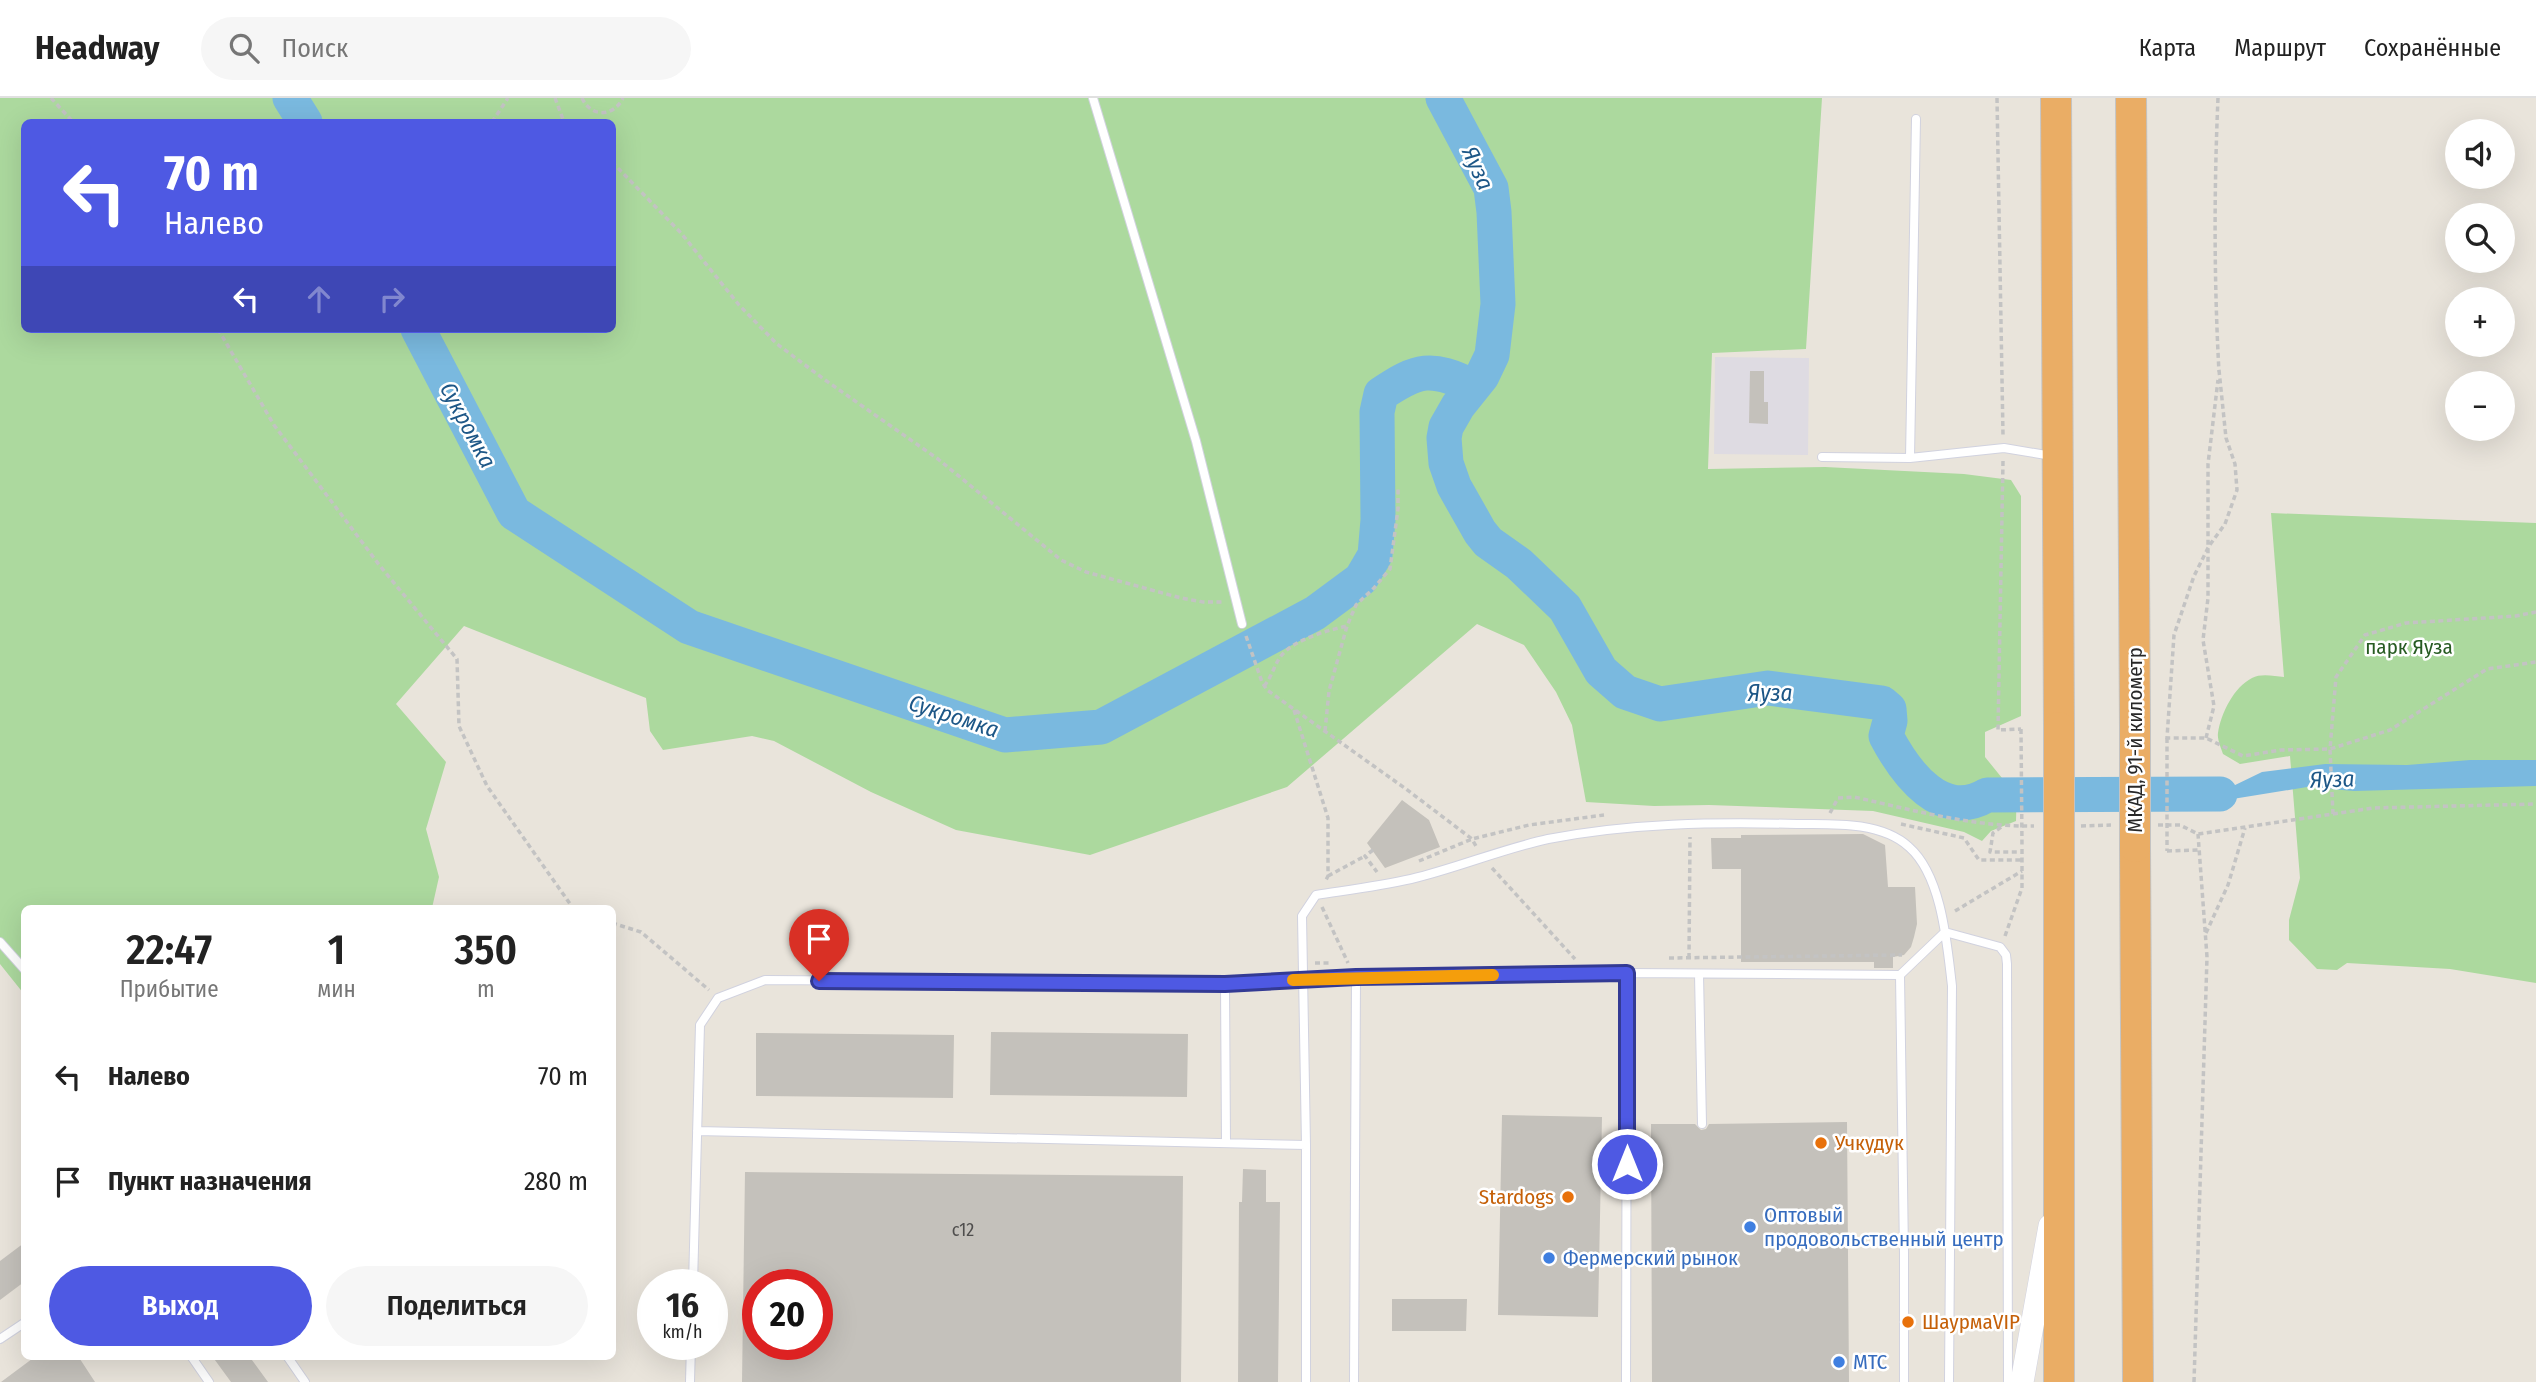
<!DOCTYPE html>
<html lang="ru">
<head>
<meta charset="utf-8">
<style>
	body { margin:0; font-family:"Fira Sans Condensed",sans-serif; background:#f6f6f6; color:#222; height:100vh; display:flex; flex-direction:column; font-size:26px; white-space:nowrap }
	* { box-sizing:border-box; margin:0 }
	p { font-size:23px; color:#767676 }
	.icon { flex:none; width:38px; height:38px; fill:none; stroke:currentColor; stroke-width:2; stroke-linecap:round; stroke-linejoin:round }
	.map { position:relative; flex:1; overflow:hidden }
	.panel { position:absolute; left:21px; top:807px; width:595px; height:455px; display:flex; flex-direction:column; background:#fff; border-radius:10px; box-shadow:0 7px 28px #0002 }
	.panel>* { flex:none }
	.guide { position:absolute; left:21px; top:21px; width:595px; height:214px; border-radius:10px; box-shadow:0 7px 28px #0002; background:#4e59e3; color:#fff; overflow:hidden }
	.controls { position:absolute; left:2445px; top:21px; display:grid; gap:14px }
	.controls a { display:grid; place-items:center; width:70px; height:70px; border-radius:50%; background:#fff; box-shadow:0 7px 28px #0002; font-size:35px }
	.speed { position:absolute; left:637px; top:1171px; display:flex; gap:14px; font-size:35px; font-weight:700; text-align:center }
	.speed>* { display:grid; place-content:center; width:91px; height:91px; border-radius:50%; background:#fff; box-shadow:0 7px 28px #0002; line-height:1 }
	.speed small { font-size:18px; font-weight:400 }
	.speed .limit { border:10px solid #d22; background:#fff; color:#111 }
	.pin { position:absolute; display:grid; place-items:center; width:60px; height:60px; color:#fff; margin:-72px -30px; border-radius:50% 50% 50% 0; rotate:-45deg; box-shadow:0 0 7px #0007 }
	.pin .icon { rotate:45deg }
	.me { position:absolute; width:77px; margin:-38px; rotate:0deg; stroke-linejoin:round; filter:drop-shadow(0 0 5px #0008) }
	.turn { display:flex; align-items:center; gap:24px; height:147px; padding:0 28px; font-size:32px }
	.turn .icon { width:91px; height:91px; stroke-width:2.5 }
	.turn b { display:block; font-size:49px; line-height:60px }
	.lanes { display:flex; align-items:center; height:66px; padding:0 28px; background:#0003; justify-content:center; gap:35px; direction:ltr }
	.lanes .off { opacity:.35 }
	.eta { display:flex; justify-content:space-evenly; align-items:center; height:119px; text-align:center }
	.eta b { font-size:42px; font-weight:600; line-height:49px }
	.cta { display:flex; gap:14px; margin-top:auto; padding:14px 28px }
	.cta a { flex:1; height:80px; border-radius:42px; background:#4e59e3; color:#fff; font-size:28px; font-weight:600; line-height:80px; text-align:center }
	.cta a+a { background:#f6f6f6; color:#222 }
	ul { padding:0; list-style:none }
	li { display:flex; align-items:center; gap:21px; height:105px; padding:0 28px }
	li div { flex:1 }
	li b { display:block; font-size:26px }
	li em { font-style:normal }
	header { display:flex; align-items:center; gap:42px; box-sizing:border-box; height:98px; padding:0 35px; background:#fff; border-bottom:2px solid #e0e0e0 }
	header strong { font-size:33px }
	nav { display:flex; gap:38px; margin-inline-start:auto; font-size:24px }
	.search { width:490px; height:63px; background:#f6f6f6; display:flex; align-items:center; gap:18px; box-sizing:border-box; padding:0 24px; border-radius:38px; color:#767676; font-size:26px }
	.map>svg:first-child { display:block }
	.industrial { fill:#dedbe2 }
	.green { fill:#acd99e; fill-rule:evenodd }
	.water { fill:#7ab9df }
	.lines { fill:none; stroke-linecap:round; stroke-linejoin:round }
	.river { stroke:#7ab9df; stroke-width:35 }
	.building { fill:#c4c1bb; fill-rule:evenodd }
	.lane-casing { stroke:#d1d2df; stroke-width:10 }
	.secondary-casing { stroke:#d1d2df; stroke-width:24 }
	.highway-casing { stroke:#c3c3c3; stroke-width:32 }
	.path { stroke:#c3c3c3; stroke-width:3.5; stroke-dasharray:5 3.5; stroke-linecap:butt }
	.lane { stroke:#fff; stroke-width:8 }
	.secondary { stroke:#fff; stroke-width:23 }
	.highway { stroke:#eaad65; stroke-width:30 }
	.highway-bridge-casing { stroke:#c3c3c3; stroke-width:32; stroke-linecap:butt }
	.path-bridge { stroke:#c3c3c3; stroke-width:3.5; stroke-dasharray:5 3.5; stroke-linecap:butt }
	.highway-bridge { stroke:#eaad65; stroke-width:30 }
	.route-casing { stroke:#333a94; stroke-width:18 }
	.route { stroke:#4e59e3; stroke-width:12 }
	.slow { stroke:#f59e0b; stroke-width:12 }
	.food-dot { fill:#e8710a; stroke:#fff; stroke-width:2.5 }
	.shop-dot { fill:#3f7fe0; stroke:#fff; stroke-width:2.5 }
	.labels { text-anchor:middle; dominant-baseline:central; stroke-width:5; stroke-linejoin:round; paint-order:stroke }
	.number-label { font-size:18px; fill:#4f4e4d }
	.park-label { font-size:21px; fill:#275b22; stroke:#fff }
	.street-label { font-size:21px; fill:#282828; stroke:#fff }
	.food-label { font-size:21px; fill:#c56008; stroke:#fff; text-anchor:start }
	.shop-label { font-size:21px; fill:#366cbe; stroke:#fff; text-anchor:start }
	.water-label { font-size:23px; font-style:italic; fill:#1d5787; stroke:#fff }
</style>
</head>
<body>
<header>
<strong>Headway</strong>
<div class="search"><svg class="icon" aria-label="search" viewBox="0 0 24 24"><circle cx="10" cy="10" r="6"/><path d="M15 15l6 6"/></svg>Поиск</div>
<nav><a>Карта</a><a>Маршрут</a><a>Сохранённые</a></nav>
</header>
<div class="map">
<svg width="2536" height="1284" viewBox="0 0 2536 1284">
	<rect width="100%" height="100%" fill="#e9e4db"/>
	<!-- industrial -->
	<path class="industrial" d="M1715 259 1809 260 1808 357 1714 356Z"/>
	<!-- green -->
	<path class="green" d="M0 0H1822L1806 251 1712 255 1708 371 1825 369 1964 376 2011 382 2021 398V618L1985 634V659L2002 680 2017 681 2016 723 1991 733 1982 743 1964 734 1873 713 1709 707 1654 708 1586 704 1572 627 1556 594 1524 547 1477 526 1287 689 1090 757 956 732 871 694 774 643 752 638 663 652 650 633 646 600 464 528 396 606 446 664 426 731 439 779 432 810H24V896L0 866ZM24 24H612V231H24Z
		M2271 415 2536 425V885L2450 871 2347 865 2337 872 2317 871 2289 842V822L2300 780 2290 658 2240 666 2223 656C2221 650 2217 641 2218 635 2221 615 2234 589 2252 580 2261 575 2274 578 2284 579Z"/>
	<!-- water -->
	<path class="water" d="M2470 662H2536V688L2354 693 2307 689 2208 705 2195 701 2173 702 2174 683 2190 688 2205 684 2231 689 2262 674 2325 666 2407 667Z"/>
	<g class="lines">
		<!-- river -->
		<path class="river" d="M290 0 305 24
			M1443 0 1491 90 1494 114 1498 206 1492 257 1482 278 1458 308 1446 329 1444 340 1446 365 1454 388 1480 434 1488 444 1519 466 1565 510 1601 573 1625 594 1660 606 1768 590 1882 605 1889 611 1890 623 1886 638C1906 676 1942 724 1987 697L2220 696
			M418 231 514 415 689 529 1005 637 1101 629 1315 515 1361 481 1375 457 1378 422 1377 314 1381 296C1418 271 1431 268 1472 288"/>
	</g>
	<!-- building -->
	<path class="building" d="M1750 273H1764V304H1768V326L1749 325Z
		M1402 702 1429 722 1440 749 1385 770 1367 745Z
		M1863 736 1885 747 1888 789H1915L1917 826 1914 839 1911 849 1904 857 1893 859V870H1874V864H1741V771H1712L1711 740H1741V737Z
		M991 934 1188 936 1187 999 990 997Z
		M756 935 954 937 953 1000 756 998Z
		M1502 1017 1602 1019 1598 1219 1498 1217Z
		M1847 1024 1849 1284H1652L1651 1026H1695L1701 1032 1706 1031 1709 1026Z
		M1243 1071 1266 1072V1104H1280L1278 1284H1238L1239 1104H1242Z
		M745 1074 1183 1078 1181 1284H742ZM758 1186H817V1246H758Z
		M24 1145V1184L0 1202V1163Z
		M1392 1201H1467L1466 1233H1392Z
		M36 1258H78L95 1284H1Z
		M212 1258H249L268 1284H231Z"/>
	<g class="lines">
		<defs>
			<path id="lane" d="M1093 0 1196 343 1242 526
				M1822 359 1910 360 2004 350 2052 358
				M1910 360 1916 21
				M1945 834 2000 849 2006 857 2007 866 2008 1284
				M0 844 24 871
				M1699 876 1702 1026
				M1225 885 1226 1044
				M697 1033 1306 1047
				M693 1186 700 927 718 900 765 882 1225 885 1356 879 1627 875 1900 877
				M0 1241 24 1225
				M191 1258 209 1284
				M287 1258 305 1284
				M690 1284 691 1246
				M1306 1284V1047L1302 818 1316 797C1348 792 1380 788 1411 781 1457 770 1502 751 1548 741 1631 725 1713 724 1797 726 1831 726 1881 723 1909 749 1942 778 1947 846 1952 888L1949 1284
				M1354 1284 1356 879
				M1626 1284 1627 875
				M1904 1284V1155L1900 877 1945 834"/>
			<path id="secondary" d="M2022 1284 2050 1128"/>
			<path id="highway" d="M2056 0 2059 629
				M2131 0 2135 629
				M2135 749 2138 1284
				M2059 750V1284"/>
		</defs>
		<!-- lane casing -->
		<use href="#lane" class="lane-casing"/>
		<!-- secondary casing -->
		<use href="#secondary" class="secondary-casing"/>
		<!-- highway casing -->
		<use href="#highway" class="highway-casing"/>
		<!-- path -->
		<path class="path" d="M51 0 73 24
			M555 0 564 24
			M582 0C591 20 614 19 623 0
			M1997 0 2003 337
			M2218 0C2214 91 2214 183 2219 274
			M492 24 508 0
			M612 64 681 135 739 207 777 246 825 282 938 361 1061 462 1086 474 1181 500 1203 504H1224
			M218 231 274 327 380 468 457 561 459 628 487 688 573 810
			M2219 272 2226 340 2235 366 2237 392 2225 426 2209 448 2194 478 2174 537 2167 640H2206L2243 658 2281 652 2330 651 2390 632 2487 571 2536 564
			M2003 363 1998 632 2021 631
			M1246 538 1262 584 1267 592 1406 691 1472 741 1477 750
			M1264 588C1272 579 1274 567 1281 558 1293 542 1328 532 1347 528
			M1294 612 1328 720V778L1325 784
			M1325 633 1329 593 1347 528 1356 507 1374 490 1390 471 1398 411V390
			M2206 640 2214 608 2203 542 2208 500V366L2218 282
			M1830 715 1838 700 1854 699C1913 712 1973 729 2034 728
			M2333 716 2330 651 2336 579 2365 537 2406 525 2516 518 2536 514
			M1901 726 1964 740 1979 762H2022
			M2158 727H2180L2198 736 2373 710 2536 706
			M2081 728 2111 727
			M2001 729 1993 735 1990 754H2022
			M1373 752 1365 758 1377 774
			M2167 753 2200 752
			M1419 763 1472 741 1529 727 1604 717
			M1492 770 1575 861
			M1328 778 1365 758
			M1322 809 1348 865
			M1955 813 2022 773
			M612 825 641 834 709 892
			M2206 835 2228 787 2245 730
			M2005 838 2022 790V748
			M1669 860 1902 857
			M1689 860 1690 739
			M1315 865H1332
			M2194 1284 2207 859 2198 736"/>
		<!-- lane -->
		<use href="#lane" class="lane"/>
		<!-- secondary -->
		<use href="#secondary" class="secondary"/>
		<!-- highway -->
		<use href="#highway" class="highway"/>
		<defs>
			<path id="highway-bridge" d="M2059 629V750
				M2135 629V749"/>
		</defs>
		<!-- highway-bridge casing -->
		<use href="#highway-bridge" class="highway-bridge-casing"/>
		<!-- path-bridge -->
		<path class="path-bridge" d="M2021 631 2022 748
			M2167 640V753"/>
		<!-- highway-bridge -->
		<use href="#highway-bridge" class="highway-bridge"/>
	</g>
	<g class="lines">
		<defs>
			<path id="route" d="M819 883 1225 886 1356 879 1627 875V1066"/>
		</defs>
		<!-- route casing -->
		<use href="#route" class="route-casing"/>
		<!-- route -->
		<use href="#route" class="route"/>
		<!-- slow -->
		<path class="slow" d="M1293 882 1493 877"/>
	</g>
	<!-- markers -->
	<g class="food-dot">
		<circle cx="1821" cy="1045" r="7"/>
		<circle cx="1568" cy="1099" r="7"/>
		<circle cx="1908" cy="1224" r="7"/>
	</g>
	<g class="shop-dot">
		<circle cx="1750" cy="1129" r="7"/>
		<circle cx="1549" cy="1160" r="7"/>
		<circle cx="1839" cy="1264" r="7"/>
	</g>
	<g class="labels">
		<!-- number labels -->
		<g class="number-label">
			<text x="963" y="1132">с12</text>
		</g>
		<!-- park labels -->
		<g class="park-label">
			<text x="2409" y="549">парк Яуза</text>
		</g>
		<!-- street labels -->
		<g class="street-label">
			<text transform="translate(2135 642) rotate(-90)">МКАД, 91-й километр</text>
		</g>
		<!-- food labels -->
		<g class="food-label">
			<text x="1835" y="1045">Учкудук</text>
			<text x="1554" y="1099" text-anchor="end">Stardogs</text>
			<text x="1922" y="1224">ШаурмаVIP</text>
		</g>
		<!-- shop labels -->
		<g class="shop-label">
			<text x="1764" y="1117">Оптовый<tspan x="1764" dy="24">продовольственный центр</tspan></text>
			<text x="1563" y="1160">Фермерский рынок</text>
			<text x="1853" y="1264">МТС</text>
		</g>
		<!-- water labels -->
		<g class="water-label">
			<text transform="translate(1478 70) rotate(66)">Яуза</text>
			<text transform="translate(468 327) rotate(62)">Сукромка</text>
			<text x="1770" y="595">Яуза</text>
			<text transform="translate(954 618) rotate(18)">Сукромка</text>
			<text transform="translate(2332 681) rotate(-2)">Яуза</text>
		</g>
	</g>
</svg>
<div class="controls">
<a><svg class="icon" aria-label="sound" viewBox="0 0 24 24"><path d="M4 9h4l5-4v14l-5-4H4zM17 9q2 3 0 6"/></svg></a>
<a><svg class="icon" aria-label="search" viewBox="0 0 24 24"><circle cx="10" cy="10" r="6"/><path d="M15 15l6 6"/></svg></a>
<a>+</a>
<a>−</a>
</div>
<div class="speed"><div>16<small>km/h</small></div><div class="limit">20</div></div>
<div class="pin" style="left:819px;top:883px;background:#d93025"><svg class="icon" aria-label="arrive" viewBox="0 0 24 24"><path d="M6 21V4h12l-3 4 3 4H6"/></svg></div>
<svg class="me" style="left:1627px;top:1066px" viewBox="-20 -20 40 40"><circle r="17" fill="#4e59e3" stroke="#fff" stroke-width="3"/><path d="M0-11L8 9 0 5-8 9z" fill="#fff"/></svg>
<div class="guide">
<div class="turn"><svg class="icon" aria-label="left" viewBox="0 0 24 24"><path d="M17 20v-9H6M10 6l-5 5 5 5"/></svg><div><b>70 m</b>Налево</div></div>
<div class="lanes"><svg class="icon" aria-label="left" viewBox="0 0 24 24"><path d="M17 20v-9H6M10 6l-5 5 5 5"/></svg><svg class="icon off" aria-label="ahead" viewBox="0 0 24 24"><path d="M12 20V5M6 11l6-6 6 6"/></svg><svg class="icon off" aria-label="right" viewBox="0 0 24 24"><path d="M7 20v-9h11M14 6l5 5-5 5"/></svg></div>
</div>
<section class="panel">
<div class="eta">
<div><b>22:47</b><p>Прибытие</p></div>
<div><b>1</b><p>мин</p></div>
<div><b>350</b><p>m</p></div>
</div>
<ul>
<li><svg class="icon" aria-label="left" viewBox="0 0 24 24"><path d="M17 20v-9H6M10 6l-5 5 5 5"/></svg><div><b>Налево</b></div><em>70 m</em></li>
<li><svg class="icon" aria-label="arrive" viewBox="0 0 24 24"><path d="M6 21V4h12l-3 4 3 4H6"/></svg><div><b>Пункт назначения</b></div><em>280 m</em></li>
</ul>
<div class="cta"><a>Выход</a><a>Поделиться</a></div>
</section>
</div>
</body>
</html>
